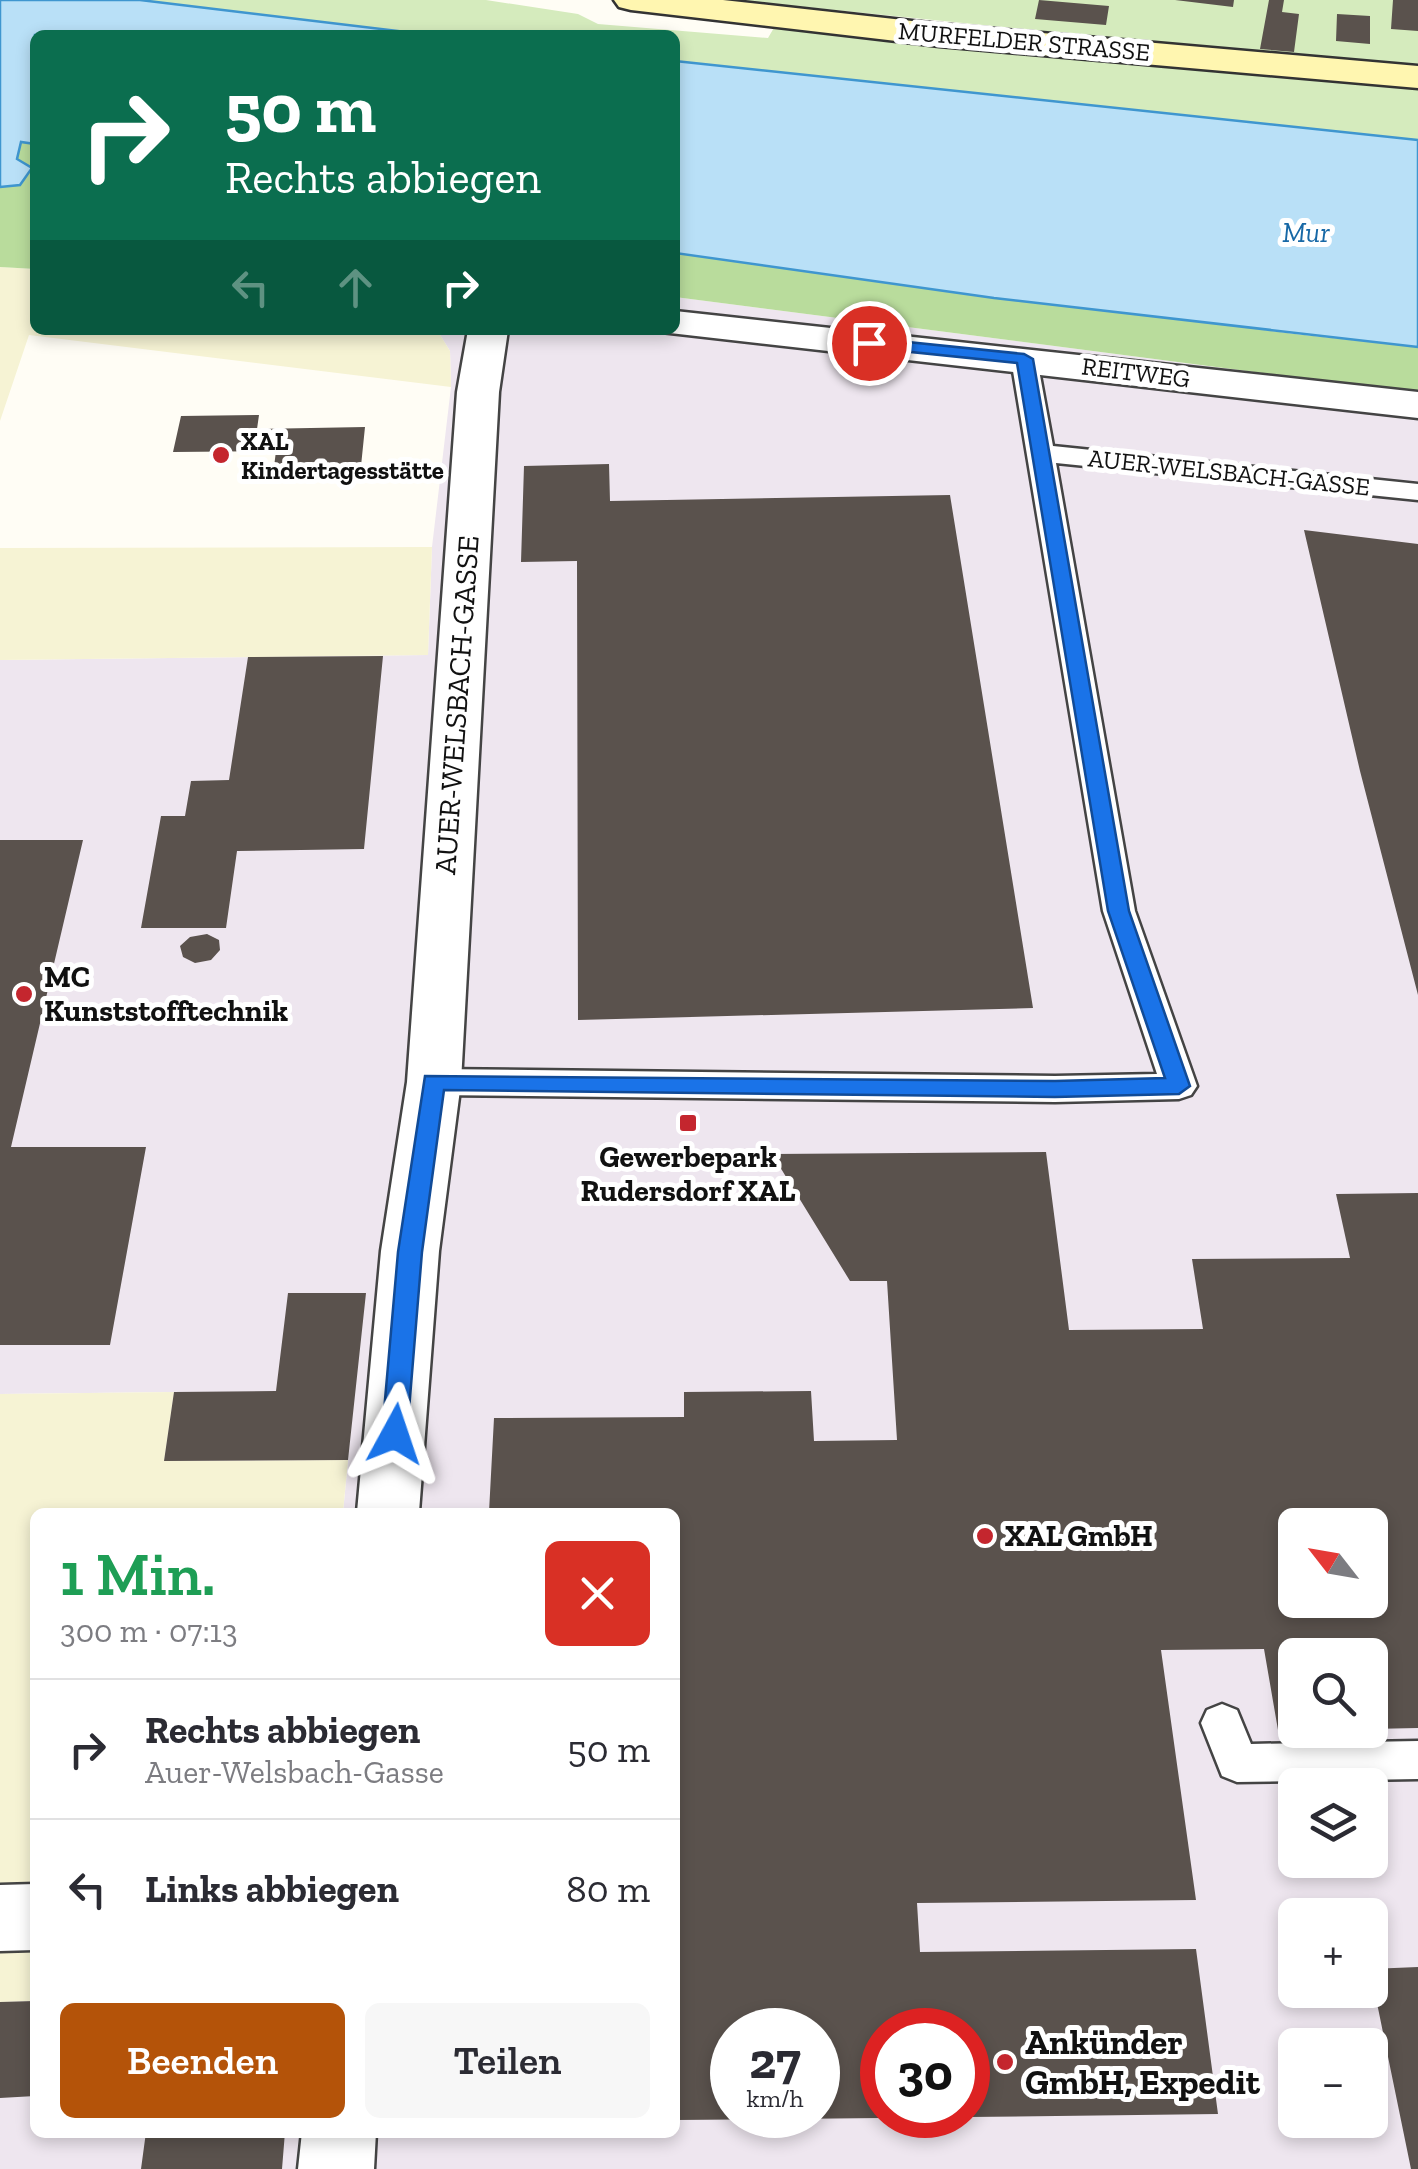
<!DOCTYPE html>
<html lang="de">
<head>
<meta charset="utf-8">
<style>
	body { margin:0; font-family:"Zilla Slab",serif; background:#f7f7f7; color:#2b2b33; height:100vh; display:flex; flex-direction:column; font-size:38px; white-space:nowrap }
	* { box-sizing:border-box; margin:0 }
	p { font-size:32px; color:#7c7c81 }
	.icon { flex:none; width:55px; height:55px; fill:none; stroke:currentColor; stroke-width:2; stroke-linecap:round; stroke-linejoin:round }
	.map { position:relative; flex:1; overflow:hidden }
	.drawer { position:absolute; left:30px; top:1508px; width:650px; height:630px; display:flex; flex-direction:column; background:#fff; border-radius:15px; box-shadow:0 5px 15px #0003 }
	.drawer>* { flex:none }
	.guide { position:absolute; left:30px; top:30px; width:650px; height:305px; border-radius:15px; box-shadow:0 5px 15px #0003; background:#0b6e4f; color:#fff; overflow:hidden }
	.needle { width:65px; rotate:301deg }
	.fabs { position:absolute; left:1278px; top:1508px; display:grid; gap:20px }
	.fabs a { display:grid; place-items:center; width:110px; height:110px; border-radius:15px; background:#fff; box-shadow:0 5px 15px #0003; font-size:50px }
	.speed { position:absolute; left:710px; top:2008px; display:flex; gap:20px; font-size:50px; font-weight:700; text-align:center }
	.speed>* { display:grid; place-content:center; width:130px; height:130px; border-radius:50%; background:#fff; box-shadow:0 5px 15px #0003; line-height:1 }
	.speed small { font-size:25px; font-weight:400 }
	.speed .limit { border:15px solid #d22; background:#fff; color:#111 }
	.pin { position:absolute; display:grid; place-items:center; width:85px; height:85px; color:#fff; margin:-42px; border:5px solid #fff; border-radius:50%; box-shadow:0 2px 10px #0007 }
	.me { position:absolute; width:110px; margin:-55px; rotate:5deg; stroke-linejoin:round; filter:drop-shadow(0 0 8px #0008) }
	.turn { display:flex; align-items:center; gap:35px; height:210px; padding:0 30px; font-size:45px }
	.turn .icon { width:130px; height:130px; stroke-width:2.5 }
	.turn b { display:block; font-size:70px; line-height:85px }
	.lanes { display:flex; align-items:center; height:95px; padding:0 30px; background:#0003; justify-content:center; gap:50px; direction:ltr }
	.lanes .off { opacity:.35 }
	.round { display:grid; place-items:center; flex:none; width:105px; height:105px; border-radius:15px; background:#f7f7f7 }
	.summary { display:flex; align-items:center; justify-content:space-between; height:170px; padding:0 30px }
	h1 { font-size:60px; font-weight:600; line-height:75px; color:#1e9e55 }
	.action { display:flex; gap:20px; margin-top:auto; padding:20px 30px }
	.action a { flex:1; height:115px; border-radius:15px; background:#b45309; color:#fff; font-size:40px; font-weight:600; line-height:115px; text-align:center }
	.action a+a { background:#f7f7f7; color:#2b2b33 }
	ul { padding:0; list-style:none }
	li { display:flex; align-items:center; gap:30px; height:140px; padding:0 30px; border-top:2px solid #e1e1e2 }
	li div { flex:1 }
	li b { display:block; font-size:38px }
	li em { font-style:normal }
	.map>svg:first-child { display:block }
	.industrial { fill:#eee6ef; fill-rule:evenodd }
	.farmland { fill:#f6f3d4 }
	.green { fill:#d5ebbd }
	.forest { fill:#b9dc9c }
	.water { fill:#b9e0f7; stroke:#3f96cf; stroke-width:2.5 }
	.building { fill:#5a524d; fill-rule:evenodd }
	.lines { fill:none; stroke-linecap:round; stroke-linejoin:round }
	.lane-casing { stroke:#444; stroke-width:5 }
	.street-casing { stroke:#444; stroke-width:5 }
	.secondary-casing { stroke:#333; stroke-width:5 }
	.lane { fill:#fff; fill-rule:evenodd }
	.street { fill:#fff; fill-rule:evenodd }
	.secondary { fill:#fff6b0; fill-rule:evenodd }
	.route { fill:#1a73e8; stroke:#114b97; stroke-width:2.5 }
	.poi-dot { fill:#c4262e; stroke:#fff; stroke-width:4 }
	.labels { text-anchor:middle; dominant-baseline:central; stroke-width:10; stroke-linejoin:round; paint-order:stroke }
	.far-street-label { font-size:25px; fill:#111; stroke:#fff }
	.far-poi-label { font-size:25px; font-weight:bold; fill:#111; stroke:#fff; text-anchor:start }
	.far-water-label { font-size:28px; font-style:italic; fill:#1768a6; stroke:#fff }
	.street-label { font-size:30px; fill:#111; stroke:#fff }
	.poi-label { font-size:30px; font-weight:bold; fill:#111; stroke:#fff; text-anchor:start }
	.near-poi-label { font-size:35px; font-weight:bold; fill:#111; stroke:#fff; text-anchor:start }
</style>
</head>
<body>
<div class="map">
<svg width="1418" height="2169" viewBox="0 0 1418 2169">
	<rect width="100%" height="100%" fill="#fffdf5"/>
	<!-- industrial -->
	<path class="industrial" d="M675 297 1418 393V2169H0V2002L35 2001V2132H675V1512H343L348 1461H164L174 1392 0 1394V660L428 655 432 547 451 387 450 351 437 330H675ZM1295 1525H1370V1600H1295ZM1295 1655H1370V1730H1295ZM1295 1785H1370V1860H1295ZM1295 1915H1370V1990H1295ZM732 2030H818V2115H732ZM882 2030H968V2115H882ZM1295 2045H1370V2120H1295Z"/>
	<!-- farmland -->
	<path class="farmland" d="M0 267 35 269V330H437L450 351 451 387 29 335 0 421Z
		M432 547 428 655 0 660V548Z
		M174 1392 164 1461 348 1460 343 1512H35V2001L0 2002V1394Z"/>
	<!-- green -->
	<path class="green" d="M140 0H486L578 14 598 24 768 38 775 26 1418 84V140L675 61V35H431Z
		M736 0H1418V69Z"/>
	<!-- forest -->
	<path class="forest" d="M21 142 35 144V269L0 267V187L20 184 17 160Z
		M675 253 1295 334 1418 347V393L675 297Z"/>
	<!-- water -->
	<path class="water" d="M0 0H140L431 35H35V144L21 142 17 159 32 168 20 185 0 187Z
		M675 61 1418 140V347L994 298 675 253Z"/>
	<!-- building -->
	<path class="building" d="M1039 0 1109 6 1106 25 1035 19Z
		M1175 0H1234L1233 7Z
		M1269 0H1284L1282 12 1299 14 1294 52 1260 49Z
		M1393 0H1418V31L1391 29Z
		M1337 14 1370 16V44L1336 41Z
		M259 415 257 429 365 427 361 466 274 467 276 451 173 452 181 416Z
		M609 464 610 501 950 495 1033 1008 578 1020 577 561 521 562 524 466Z
		M1304 530 1418 544V995L1360 771Z
		M383 656 364 849 237 851 226 928H141L161 816H185L191 781 229 780 248 657Z
		M0 840H83L11 1147H146L110 1345H0Z
		M207 934 219 940 220 950 211 960 195 963 183 957 180 946 190 937Z
		M1046 1152 1069 1330 1203 1329 1192 1259 1350 1258 1336 1194 1418 1193V1728L1370 1729V1655H1295V1729L1278 1730 1264 1649 1161 1650 1196 1900 917 1903 920 1952 1196 1949 1218 2114 968 2117V2030H882V2118L675 2120V1512H489L494 1418 684 1417V1392L811 1391 814 1441 897 1440 887 1281H850L772 1154ZM1295 1525H1370V1600H1295ZM732 2030H818V2115H732Z
		M288 1293H366L348 1460 164 1461 174 1392 276 1391Z
		M1418 1967V2169H1411L1370 1969Z
		M35 2001V2096L0 2098V2002Z
		M146 2132H285L282 2169H141Z"/>
	<g class="lines">
		<defs>
			<path id="lane" d="M1024 351 1037 359 1053 446 1418 484V500L1056 463 1135 911 1197 1086 1191 1095 1179 1099 1055 1102 434 1095 422 1091 417 1082 422 1073 434 1069 1055 1076 1157 1074 1103 911 1011 359Z
				M1222 1704 1237 1710 1251 1744 1418 1741V1779L1237 1782 1222 1776 1201 1723 1207 1710Z"/>
			<path id="street" d="M675 311 1418 392V418L661 332 675 330Z
				M468 330H508L499 392 461 1082 439 1251 419 1512H357L381 1251 407 1082 457 392Z
				M35 1884V1950L0 1951V1885Z
				M302 2132H376L374 2169H298Z"/>
			<path id="secondary" d="M614 0H723L939 24 1418 66V88L939 46 631 10 619 7Z"/>
		</defs>
		<!-- lane casing -->
		<use href="#lane" class="lane-casing"/>
		<!-- street casing -->
		<use href="#street" class="street-casing"/>
		<!-- secondary casing -->
		<use href="#secondary" class="secondary-casing"/>
		<!-- lane -->
		<use href="#lane" class="lane"/>
		<!-- street -->
		<use href="#street" class="street"/>
		<!-- secondary -->
		<use href="#secondary" class="secondary"/>
	</g>
	<!-- route -->
	<path class="route" d="M869 338 1024 354 1033 359 1129 911 1190 1086 1179 1094 1055 1097 444 1090 422 1252 407 1434 404 1441H386L382 1434 398 1252 425 1076 1055 1081 1165 1078 1108 911 1017 363 863 347V339Z"/>
	<!-- markers -->
	<g class="poi-dot">
		<circle cx="221" cy="455" r="10"/>
		<circle cx="24" cy="994" r="10"/>
		<rect x="678" y="1113" width="20" height="20" rx="5"/>
		<circle cx="985" cy="1536" r="10"/>
		<circle cx="1005" cy="2062" r="10"/>
	</g>
	<g class="labels">
		<!-- far-street labels -->
		<g class="far-street-label">
			<text transform="translate(1024 41) rotate(5)">MURFELDER STRASSE</text>
			<text transform="translate(1136 372) rotate(7)">REITWEG</text>
			<text transform="translate(1229 472) rotate(6)">AUER-WELSBACH-GASSE</text>
		</g>
		<!-- far-poi labels -->
		<g class="far-poi-label">
			<text x="241" y="441">XAL<tspan x="241" dy="29">Kindertagesstätte</tspan></text>
		</g>
		<!-- far-water labels -->
		<g class="far-water-label">
			<text x="1306" y="232">Mur</text>
		</g>
		<!-- street labels -->
		<g class="street-label">
			<text transform="translate(457 705) rotate(-86)">AUER-WELSBACH-GASSE</text>
		</g>
		<!-- poi labels -->
		<g class="poi-label">
			<text x="44" y="977">MC<tspan x="44" dy="34">Kunststofftechnik</tspan></text>
			<text x="688" y="1157" text-anchor="middle">Gewerbepark<tspan x="688" dy="34">Rudersdorf XAL</tspan></text>
			<text x="1005" y="1536">XAL GmbH</text>
		</g>
		<!-- near-poi labels -->
		<g class="near-poi-label">
			<text x="1025" y="2042">Ankünder<tspan x="1025" dy="40">GmbH, Expedit</tspan></text>
		</g>
	</g>
</svg>
<div class="fabs">
<a><svg class="needle" viewBox="-14 -14 28 28"><path d="M0-13l5 13h-10z" fill="#e53935"/><path d="M0 13l5-13h-10z" fill="#7c7c81"/></svg></a>
<a><svg class="icon" aria-label="search" viewBox="0 0 24 24"><circle cx="10" cy="10" r="6"/><path d="M15 15l6 6"/></svg></a>
<a><svg class="icon" aria-label="layers" viewBox="0 0 24 24"><path d="M12 4l9 5-9 5-9-5zM3 14l9 5 9-5"/></svg></a>
<a>+</a>
<a>−</a>
</div>
<div class="speed"><div>27<small>km/h</small></div><div class="limit">30</div></div>
<div class="pin" style="left:869px;top:343px;background:#d93025"><svg class="icon" aria-label="arrive" viewBox="0 0 24 24"><path d="M6 21V4h12l-3 4 3 4H6"/></svg></div>
<svg class="me" style="left:395px;top:1434px" viewBox="-20 -20 40 40"><path d="M0-17L14 15 0 8-14 15z" fill="#1a73e8" stroke="#fff" stroke-width="4"/></svg>
<div class="guide">
<div class="turn"><svg class="icon" aria-label="right" viewBox="0 0 24 24"><path d="M7 20v-9h11M14 6l5 5-5 5"/></svg><div><b>50 m</b>Rechts abbiegen</div></div>
<div class="lanes"><svg class="icon off" aria-label="left" viewBox="0 0 24 24"><path d="M17 20v-9H6M10 6l-5 5 5 5"/></svg><svg class="icon off" aria-label="ahead" viewBox="0 0 24 24"><path d="M12 20V5M6 11l6-6 6 6"/></svg><svg class="icon" aria-label="right" viewBox="0 0 24 24"><path d="M7 20v-9h11M14 6l5 5-5 5"/></svg></div>
</div>
<section class="drawer">
<div class="summary"><div><h1>1 Min.</h1><p>300 m · 07:13</p></div><a class="round" style="background:#d93025;color:#fff"><svg class="icon" aria-label="close" viewBox="0 0 24 24"><path d="M6 6l12 12M18 6L6 18"/></svg></a></div>
<ul>
<li><svg class="icon" aria-label="right" viewBox="0 0 24 24"><path d="M7 20v-9h11M14 6l5 5-5 5"/></svg><div><b>Rechts abbiegen</b><p>Auer-Welsbach-Gasse</p></div><em>50 m</em></li>
<li><svg class="icon" aria-label="left" viewBox="0 0 24 24"><path d="M17 20v-9H6M10 6l-5 5 5 5"/></svg><div><b>Links abbiegen</b></div><em>80 m</em></li>
</ul>
<div class="action"><a>Beenden</a><a>Teilen</a></div>
</section>
</div>
</body>
</html>
